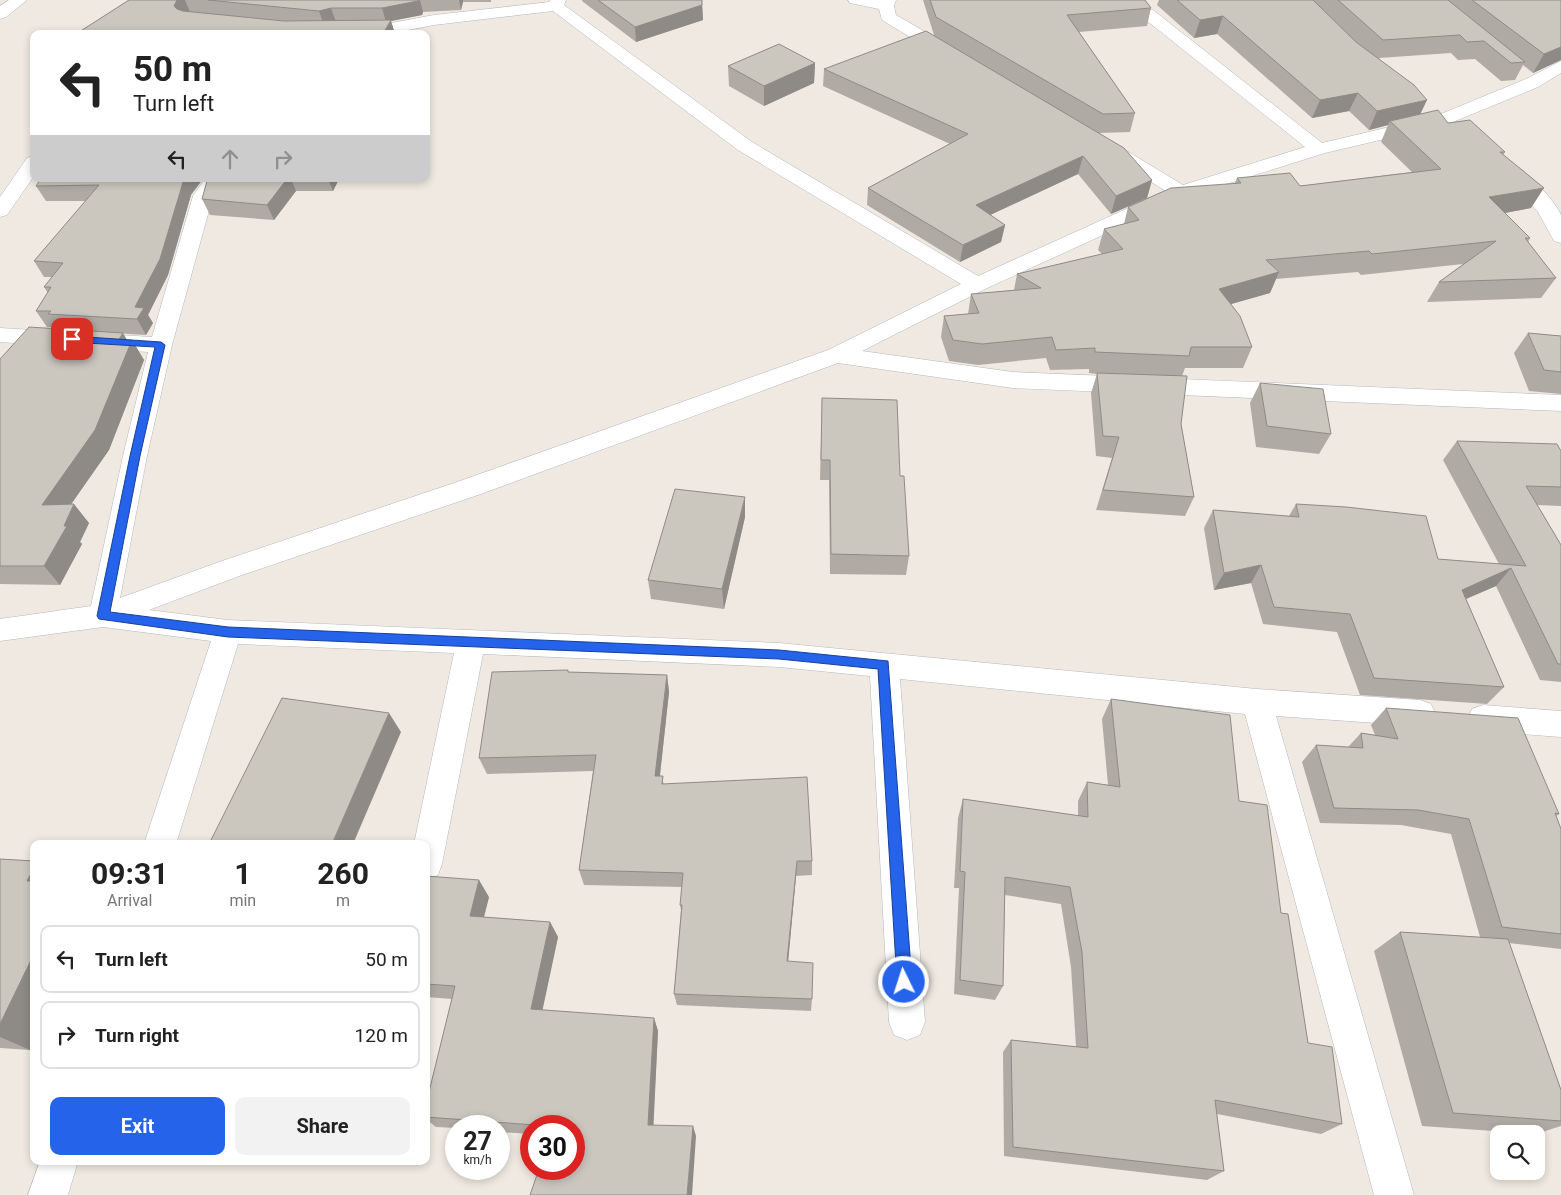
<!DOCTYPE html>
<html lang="en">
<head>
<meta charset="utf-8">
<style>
	body { margin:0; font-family:Roboto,sans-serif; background:#f2f2f2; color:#222; height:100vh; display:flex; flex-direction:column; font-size:19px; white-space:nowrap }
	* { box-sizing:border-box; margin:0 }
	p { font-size:16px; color:#767676 }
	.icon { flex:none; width:28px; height:28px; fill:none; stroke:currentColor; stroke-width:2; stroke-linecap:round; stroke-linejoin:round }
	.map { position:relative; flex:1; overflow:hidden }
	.sheet { position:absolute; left:30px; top:840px; width:400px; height:325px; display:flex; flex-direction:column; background:#fff; border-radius:10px; box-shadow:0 2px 8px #0003 }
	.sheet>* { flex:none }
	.top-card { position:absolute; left:30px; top:30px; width:400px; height:152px; border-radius:10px; box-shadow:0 2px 8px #0003; background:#fff; color:#222; overflow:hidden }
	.fabs { position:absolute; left:1490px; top:1125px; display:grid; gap:10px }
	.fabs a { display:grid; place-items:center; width:55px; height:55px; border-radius:10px; background:#fff; box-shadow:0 2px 8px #0003; font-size:25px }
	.speed { position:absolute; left:445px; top:1115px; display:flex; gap:10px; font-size:25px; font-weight:700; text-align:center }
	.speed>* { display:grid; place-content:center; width:65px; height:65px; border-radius:50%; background:#fff; box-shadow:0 2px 8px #0003; line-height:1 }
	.speed small { font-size:12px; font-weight:400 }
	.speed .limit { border:8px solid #d22; background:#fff; color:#111 }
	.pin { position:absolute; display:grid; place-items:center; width:42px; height:42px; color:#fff; margin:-21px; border-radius:10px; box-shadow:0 2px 8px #0006 }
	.me { position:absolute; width:55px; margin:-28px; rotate:356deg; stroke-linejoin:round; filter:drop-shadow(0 0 4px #0008) }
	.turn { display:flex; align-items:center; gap:18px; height:105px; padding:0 20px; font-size:22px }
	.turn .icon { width:65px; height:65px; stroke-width:2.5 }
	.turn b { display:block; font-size:35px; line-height:42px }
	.lanes { display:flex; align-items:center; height:48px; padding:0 20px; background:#0003; justify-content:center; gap:25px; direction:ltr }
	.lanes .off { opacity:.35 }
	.eta { display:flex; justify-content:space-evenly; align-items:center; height:85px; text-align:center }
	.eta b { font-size:30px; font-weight:700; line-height:35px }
	.cta { display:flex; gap:10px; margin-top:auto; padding:10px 20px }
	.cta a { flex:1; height:58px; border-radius:10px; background:#2563eb; color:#fff; font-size:20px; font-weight:700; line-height:58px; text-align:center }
	.cta a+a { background:#f2f2f2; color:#222 }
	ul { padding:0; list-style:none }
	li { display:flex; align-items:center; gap:15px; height:68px; margin:0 10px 8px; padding:0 10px; border:2px solid #e0e0e0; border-radius:10px }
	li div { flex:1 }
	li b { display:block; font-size:19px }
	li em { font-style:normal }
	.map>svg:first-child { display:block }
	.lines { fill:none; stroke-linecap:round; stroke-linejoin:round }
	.minor-casing { stroke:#b4b7c1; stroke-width:1 }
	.minor { fill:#fff; fill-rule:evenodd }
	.wall { fill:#afaba4 }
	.shaded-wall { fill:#8e8b86 }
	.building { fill:#cbc7bf; stroke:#8e8b86 }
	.route { fill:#2563eb; stroke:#184099 }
</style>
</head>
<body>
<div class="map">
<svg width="1561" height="1195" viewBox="0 0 1561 1195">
	<rect width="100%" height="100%" fill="#efe9e1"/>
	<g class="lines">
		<defs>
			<path id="minor" d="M9 0H27L6 17 0 19V6Z
				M550 0H566L564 5 752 142 978 276 1166 191 1103 153 1101 149 1103 145 1110 143 1117 145 1183 185 1305 147 1141 16 1139 13 1141 10H1153L1322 143 1436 116 1526 79 1561 61V73L1538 87 1448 124 1325 153 1188 196 985 289 862 351 1013 372 1561 395V411L1013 388 838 363 478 495 242 575 149 610 228 620 779 643 1257 689 1420 700 1431 704 1435 713 1431 722 1420 726 1276 716 1414 1195H1374L1245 714 900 679 925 1022 920 1035 907 1040 894 1035 889 1022 870 676 779 667 483 654 442 864 438 875 426 879V844H414L454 653 238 644 176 844H144L211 641 103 627 0 641V619L91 606 123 456 148 352 0 342V328L152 337 193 196 205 179H224L213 196 172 345 147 456 120 598 222 561 460 481 828 350 961 284 738 150 553 11 434 25 387 34H311L313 31 336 24H386L434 15 549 2Z
				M848 0H896L894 6 896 15 955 49 957 53 955 57H943L882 20 879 9 850 3Z
				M34 156V176L7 215 0 217V197L27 158Z
				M1512 164C1525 168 1556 202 1561 215 1561 223 1561 235 1561 243L1554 241 1538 212 1502 170 1505 166Z
				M1483 705 1561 711V737L1483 731 1472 727 1468 718 1472 709Z
				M40 1161H78L68 1195H28Z"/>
		</defs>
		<!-- minor casing -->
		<use href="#minor" class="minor-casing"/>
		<!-- minor -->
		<use href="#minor" class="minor"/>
	</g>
	<!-- wall -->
	<path class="wall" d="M129 0H491V2H463L461 10 423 12 422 15 391 21 395 34H76Z
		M582 0H702L703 20 636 42 582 1Z
		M923 0H1145L1151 8 1147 26 1079 32 1135 113 1130 132 1099 133 1152 180 1147 198 1111 214 1078 174 990 215 1005 225 1001 242 960 262 867 205 868 188 950 144 823 86 824 69 934 35Z
		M1159 0H1561V60L1533 73 1523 65 1515 80 1501 81 1475 59 1458 60 1451 53 1379 58 1420 115 1448 123 1505 152 1503 155 1531 208 1505 213 1530 238 1528 242 1556 278 1541 298 1427 302 1439 282 1463 264 1361 275 1358 272 1276 279 1270 293 1231 304 1252 347 1243 368H1185L1182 376 1181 424 1194 497 1185 516 1096 510 1112 458 1096 456 1091 393 1097 374 1089 373V369L1050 370 1046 358 978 365 949 361 941 337 944 316 968 314 971 294 1014 290 1017 274 1102 254 1098 250 1104 229 1124 224 1128 207 1235 183 1237 178 1300 186 1412 172 1381 142 1388 125 1369 130 1349 111 1312 118 1217 34 1194 38 1157 5Z
		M815 63 814 83 764 106 729 86 728 66Z
		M41 179 191 195 168 275 148 315 153 323 146 335 114 333 127 341 132 340 144 360 109 450 71 504 89 523 80 542 82 544 60 585 0 584V359L58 329 56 327H47L36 311 48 293 44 287 52 277H44L34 261 86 201H46L36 186Z
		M209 179H339L333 191H296L274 220 210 215 202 199Z
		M1528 333 1561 336V394L1529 391 1514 353Z
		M1260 383 1331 434 1319 454 1256 447 1250 403Z
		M822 398 900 476 909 556 906 575 830 574 829 480H820Z
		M1457 441 1561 451V506L1537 505 1561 545V682L1540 680 1496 586 1466 599 1504 687 1487 704 1360 695 1337 632 1263 624 1251 583 1214 590 1204 528 1213 510 1289 516 1296 504 1438 559 1499 564 1443 460Z
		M745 517 724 609 651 599 648 580Z
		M569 672 667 675 669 692 660 776 664 784 812 861V875L796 876 788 961 812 999 811 1011 677 1005 674 994 681 910 680 905 682 887 584 885 579 870 593 771 487 774 479 758Z
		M1111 699 1239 801 1281 913 1308 1043 1342 1124 1321 1134 1217 1114 1224 1171 1207 1180 1004 1156 1003 1052 1011 1040 1076 1047 1071 967 1061 904 1005 895 1003 986 995 1000 954 994 959 888H954L958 818 963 799 1078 816V801L1087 782 1108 785 1102 719Z
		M1386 708 1559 814 1556 816 1561 829V949L1509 943 1561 1090V1126L1536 1134 1422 1126 1374 951 1400 932 1480 937 1451 834 1401 825 1320 823 1302 762 1316 745 1348 747 1361 733 1375 735 1371 725Z
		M0 859 34 861V1042L30 1050 0 1048Z
		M426 876 489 897 484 917 550 922 558 937 542 1010 654 1018 658 1031 653 1125 696 1136 574 1126H531V1134L499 1132V1126H456V1128L436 1127 426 1119V1104L452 999 426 997Z"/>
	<!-- shaded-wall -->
	<path class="shaded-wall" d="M177 0H185L190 12 180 20 174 6Z
		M420 0 423 12 422 15 391 21 395 34H383L386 22 382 8Z
		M459 0H463V2L461 10Z
		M702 5 703 20 636 42 635 27Z
		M331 8 336 22 324 25 319 11Z
		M1223 16 1217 34 1194 38 1200 20Z
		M1561 47V60L1533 73 1544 54Z
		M815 63 814 83 764 106V86Z
		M1358 93 1349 111 1312 118 1320 100Z
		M1427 100 1418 119 1390 121 1388 125 1369 130 1377 111Z
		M1083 156 1078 174 973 223 976 205Z
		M184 179H203L191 195 168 275 148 315 153 323 146 335 137 319 135 307Z
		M287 179H291L296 191 274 220 267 205Z
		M328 179H339L333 191Z
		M1152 180 1147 198 1111 214 1116 196Z
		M1544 188 1531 208 1477 218 1489 197Z
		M1005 225 1001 242 960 262 963 245Z
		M1279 272 1270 293 1210 310 1219 289Z
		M123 333 130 345 132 340 144 360 109 450 58 523 42 505 118 341Z
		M745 497V517L724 609 722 589Z
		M74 504 89 523 80 542 82 544 60 585 44 566Z
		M1261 565 1251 583 1214 590 1224 573Z
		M1511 568 1496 586 1447 607 1462 590Z
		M667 675 669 692 658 792 655 776Z
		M389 713 401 732 353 844H332Z
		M797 861 796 876 787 974V961Z
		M34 868V886L27 881Z
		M479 880 489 897 480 932 470 916Z
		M550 922 558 937 540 1022 531 1009Z
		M34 954V1042L30 1050 0 1037V1024Z
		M654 1018 658 1031 653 1135 648 1125Z
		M693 1126 696 1136 692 1195H687Z"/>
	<!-- building -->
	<path class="building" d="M129 0H177L174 6 177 9 183 11 284 21 391 20 383 34H76Z
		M208 0H418V1L382 8H331L319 11Z
		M598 0H702V5L635 27Z
		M930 0H1145L1151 8 1067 15 1135 113 1103 114 936 17Z
		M1177 0H1313L1356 42 1414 85 1427 100 1377 111 1358 93 1320 100 1223 16 1200 20Z
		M1338 0H1448L1525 62 1511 63 1484 41 1467 42 1460 35 1383 40Z
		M1472 0H1561V47L1544 54Z
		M926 31 1124 148 1152 180 1116 196 1083 156 976 205 1005 225 963 245 868 188 968 134 824 69Z
		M779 44 815 63 764 86 728 66Z
		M1438 110 1448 123 1470 120 1505 152H1500L1544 188 1489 197 1530 238H1525L1556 278 1439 282 1496 241 1372 254 1369 251 1266 260 1279 272 1219 289 1240 316 1252 347H1191L1189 356 1095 352V348L1056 350 1052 337 982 344 953 340 944 316 979 313 971 294 1041 288 1017 274 1123 249 1104 229 1139 220 1128 207 1171 188 1241 183 1237 178 1290 173 1300 186 1441 169 1390 121Z
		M41 179H184L160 259 135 307 144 308 137 319 48 314 51 311H36L51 287H44L63 263 34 261 99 185 36 186Z
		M209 179H287L267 205 202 199 207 181Z
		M29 327 123 333 118 341 132 340 95 430 42 505 74 504 64 526H67L44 566H0V359Z
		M1528 333 1561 336V372L1544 370Z
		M1097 373 1187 376 1181 424 1194 497 1103 490 1119 437 1103 436Z
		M1260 383 1323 389 1331 434 1267 426Z
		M822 398 897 400 900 476H904L909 556 831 554 830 460H821Z
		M1457 441 1557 444 1561 451V487L1526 486 1561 545V664H1558L1511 568 1462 590 1504 687 1374 678 1350 614 1274 607 1261 565 1224 573 1213 510 1299 517 1296 504 1346 507 1426 516 1438 559 1526 566Z
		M675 489 745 497 722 589 648 580Z
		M568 670V672L667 675 655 776H663L662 784 807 777 812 861H797L787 961 813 963 812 999 674 994 682 905H680L683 873 579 870 596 755 479 758 492 672Z
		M282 698 389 713 332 844H209Z
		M1111 699 1230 715 1239 801 1267 805 1281 913 1288 914 1308 1043 1332 1047 1342 1124 1215 1100 1224 1171 1013 1147 1011 1040 1088 1048 1082 952 1070 887 1005 877 1003 986 960 980 965 872 960 871 963 799 1088 817 1087 782 1120 787Z
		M1386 708 1518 718 1559 814 1555 813 1561 829V934L1502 927 1469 819 1418 810 1334 808 1316 745 1363 748 1361 733 1398 739Z
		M0 859 34 861V868L27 881H34V954L0 1024Z
		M426 876 479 880 470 916 550 922 531 1009 654 1018 648 1125 693 1126 687 1195H530L539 1169H574V1126H548L426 1117V1104L455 986 426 984Z
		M1400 932 1508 939 1561 1090V1121L1453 1113Z"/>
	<!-- route -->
	<path class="route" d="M72 336 161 342 165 345 140 456 110 612 228 627 779 650 888 661 912 982 910 987 904 989 899 987 897 982 878 669 779 659 228 637 99 619 97 616 130 456 155 347 69 342V337Z"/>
</svg>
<div class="fabs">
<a><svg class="icon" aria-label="search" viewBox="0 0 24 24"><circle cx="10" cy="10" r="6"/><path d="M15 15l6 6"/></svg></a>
</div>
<div class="speed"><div>27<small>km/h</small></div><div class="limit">30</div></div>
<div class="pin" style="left:72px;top:339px;background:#d93025"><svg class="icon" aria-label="arrive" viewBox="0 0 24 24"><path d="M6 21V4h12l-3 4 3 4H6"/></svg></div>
<svg class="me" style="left:904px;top:982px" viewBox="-20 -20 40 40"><circle r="17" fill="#2563eb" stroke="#fff" stroke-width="3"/><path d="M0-11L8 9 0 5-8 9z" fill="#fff"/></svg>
<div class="top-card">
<div class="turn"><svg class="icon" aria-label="left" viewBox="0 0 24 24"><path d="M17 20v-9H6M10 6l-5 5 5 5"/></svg><div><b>50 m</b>Turn left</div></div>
<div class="lanes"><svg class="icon" aria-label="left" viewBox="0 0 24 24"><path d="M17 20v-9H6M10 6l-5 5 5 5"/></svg><svg class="icon off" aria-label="ahead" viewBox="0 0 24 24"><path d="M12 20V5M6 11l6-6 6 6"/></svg><svg class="icon off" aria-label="right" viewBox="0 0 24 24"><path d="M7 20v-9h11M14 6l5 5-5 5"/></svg></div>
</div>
<section class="sheet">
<div class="eta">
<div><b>09:31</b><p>Arrival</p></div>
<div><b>1</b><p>min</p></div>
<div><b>260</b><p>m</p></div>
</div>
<ul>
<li><svg class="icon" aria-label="left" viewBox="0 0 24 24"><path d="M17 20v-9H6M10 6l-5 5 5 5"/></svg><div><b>Turn left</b></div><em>50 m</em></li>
<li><svg class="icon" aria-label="right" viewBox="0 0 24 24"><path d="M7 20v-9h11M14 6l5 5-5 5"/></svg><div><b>Turn right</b></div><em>120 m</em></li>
</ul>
<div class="cta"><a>Exit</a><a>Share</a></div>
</section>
</div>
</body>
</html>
